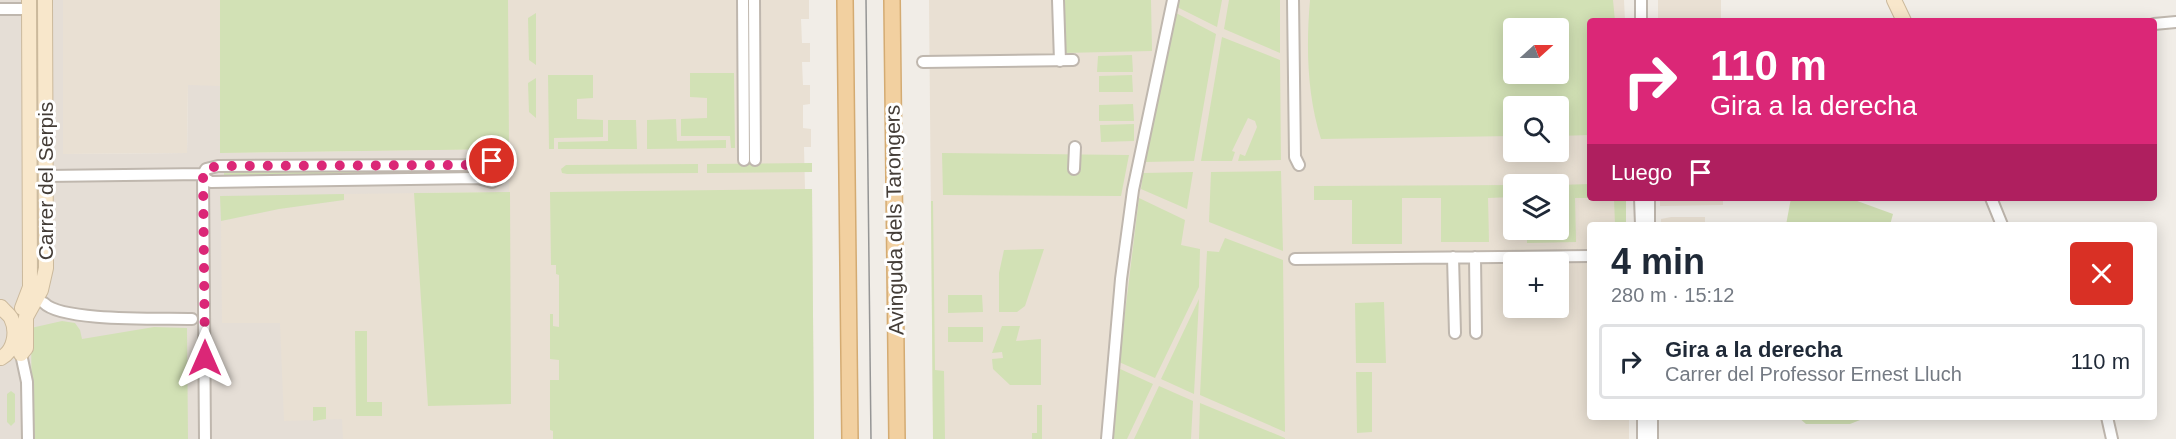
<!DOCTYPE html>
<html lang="es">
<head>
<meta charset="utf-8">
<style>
	body { margin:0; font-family:Arial,sans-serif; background:#f2f2f3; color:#1f2937; height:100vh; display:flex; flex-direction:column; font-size:22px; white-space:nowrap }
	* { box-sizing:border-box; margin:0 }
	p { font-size:20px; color:#747a83 }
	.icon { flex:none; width:33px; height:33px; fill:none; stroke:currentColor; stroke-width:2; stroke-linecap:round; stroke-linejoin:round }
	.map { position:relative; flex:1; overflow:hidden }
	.panel { position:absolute; left:1587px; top:222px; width:570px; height:198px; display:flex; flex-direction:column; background:#fff; border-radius:6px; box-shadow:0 3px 15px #0003 }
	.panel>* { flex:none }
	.banner { position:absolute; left:1587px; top:18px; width:570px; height:183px; border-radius:6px; box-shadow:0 3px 15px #0003; background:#db2777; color:#fff; overflow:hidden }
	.needle { width:39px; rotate:69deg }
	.fabs { position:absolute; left:1503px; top:18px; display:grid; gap:12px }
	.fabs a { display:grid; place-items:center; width:66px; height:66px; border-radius:6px; background:#fff; box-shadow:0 3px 15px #0003; font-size:30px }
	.pin { position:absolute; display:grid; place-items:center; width:51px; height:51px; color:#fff; margin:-26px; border:3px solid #fff; border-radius:50%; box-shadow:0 2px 6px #0007 }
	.me { position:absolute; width:66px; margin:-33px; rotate:0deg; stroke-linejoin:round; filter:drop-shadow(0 0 4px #0008) }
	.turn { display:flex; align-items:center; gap:21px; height:126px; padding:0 24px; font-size:27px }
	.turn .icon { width:78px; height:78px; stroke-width:2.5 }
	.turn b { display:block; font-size:42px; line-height:51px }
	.then { display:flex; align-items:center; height:57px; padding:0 24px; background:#0003; gap:12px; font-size:22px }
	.round { display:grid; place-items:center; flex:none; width:63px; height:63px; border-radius:6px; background:#f2f2f3 }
	.head { display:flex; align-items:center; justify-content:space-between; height:102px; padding:0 24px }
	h1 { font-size:36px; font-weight:700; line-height:45px }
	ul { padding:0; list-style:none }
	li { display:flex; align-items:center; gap:18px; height:75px; margin:0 12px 9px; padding:0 12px; border:3px solid #e0e1e3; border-radius:6px }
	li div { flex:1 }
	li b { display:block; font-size:22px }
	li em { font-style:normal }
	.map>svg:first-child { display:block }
	.residential { fill:#e5ded6 }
	.education { fill:#e9e0d3; fill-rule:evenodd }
	.green { fill:#d2e1b5; fill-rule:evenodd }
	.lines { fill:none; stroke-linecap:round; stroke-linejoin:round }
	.street-casing { stroke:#bfb7ae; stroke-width:14 }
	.secondary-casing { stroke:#cbb99c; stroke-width:16 }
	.primary-casing { stroke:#d4ab72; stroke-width:18 }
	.street { stroke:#fff; stroke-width:10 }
	.secondary { stroke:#f8e7cb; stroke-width:14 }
	.primary { stroke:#f2d0a0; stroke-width:15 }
	.tram { stroke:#959595; stroke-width:1.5 }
	.route { stroke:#db2777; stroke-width:10; stroke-dasharray:0 18 }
	.labels { text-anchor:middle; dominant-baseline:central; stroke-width:6; stroke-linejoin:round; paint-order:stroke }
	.street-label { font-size:21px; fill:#443d37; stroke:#fff }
</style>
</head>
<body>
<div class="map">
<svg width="2176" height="439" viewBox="0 0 2176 439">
	<rect width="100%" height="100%" fill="#f1ede7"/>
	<!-- residential -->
	<path class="residential" d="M0 0H63V154L187 153 188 85H221V153L509 149 510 192 415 193 430 439H0Z"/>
	<!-- education -->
	<path class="education" d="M63 0H809V19H801L802 43H810V62H802L803 85H810V104L803 105V128L811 129V147H804L805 189H812L814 439H343L342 419 284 421 280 323H222L221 221 279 209 344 200V194L509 192V149L220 153V86L188 85 187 153 63 154Z
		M929 0H1624L1625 21H1590V198H1626V225H1590V417H1629V439H933ZM1514 28H1558V74H1514ZM1514 106H1558V152H1514ZM1514 184H1558V230H1514ZM1514 262H1558V308H1514Z
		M1658 0H1721V21H1658Z
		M1660 198H1723V205L1660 206Z
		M1671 217H1705V223H1728V225H1661V219Z"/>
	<!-- green -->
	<path class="green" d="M220 0H508L509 149 220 153Z
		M1062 0H1151L1152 51 1063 53Z
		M1179 0H1222L1217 27 1177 7Z
		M1229 0H1280V53L1224 29Z
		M1310 0H1613L1615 21H1590V135L1559 136 1558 106H1514L1513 136 1321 139C1307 94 1306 47 1310 0ZM1558 28V74H1514V28Z
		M536 13V65L529 60 528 18Z
		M1176 13 1216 34 1194 161 1145 162Z
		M1222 37 1280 60 1281 160 1238 161 1240 154 1245 156 1257 127 1255 121 1248 118 1232 151 1235 152 1232 161H1201Z
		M1132 55 1133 72H1097L1098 56Z
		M690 73H734L735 148H731L730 136H681V119L707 118V98L690 97Z
		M548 75H593V98L577 99V119L603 120V137L554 138V149H549Z
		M1132 75 1133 92H1099V76Z
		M536 78V118L529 112 528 83Z
		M1133 104 1134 121H1099V105Z
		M676 119 677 141 726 140V148L647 149V120Z
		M608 120H636L637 149H558V142L608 141Z
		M1134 124V141L1101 142 1100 125Z
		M942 153 1129 155 1121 196 943 195Z
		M812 163V172L707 173V164Z
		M698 164V173L567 174 562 173 561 169 566 165Z
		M495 166 498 171 493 176 224 179V169Z
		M1281 171 1283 251 1209 222 1211 172Z
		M1193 172 1187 209 1141 189 1143 173Z
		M1590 184V198H1575L1576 242 1527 243V230H1558L1559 185Z
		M1513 185V197L1488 198 1489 242H1441V198H1402V244H1352V200H1314V186Z
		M812 189 814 439H553V431L550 430V380H559V360L550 359V314H553V326L559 327V275L556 274V265H551L550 192Z
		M510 192 511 404 428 406 414 193Z
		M344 194V200L279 209 221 221 220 196Z
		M1139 198 1185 220 1181 245 1200 249 1199 287 1155 378 1119 362Z
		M1614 198H1626V225H1615Z
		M1791 198H1849L1893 214 1890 225H1786Z
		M931 201H933L935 370 944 371 945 439H933Z
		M1225 238 1283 260 1285 432 1200 395 1207 251 1219 252Z
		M1044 249 1025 306 1017 312H999V273L1004 250Z
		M948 295H982L983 312 948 313Z
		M1199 299 1194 394 1161 379Z
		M1384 302 1386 363H1356L1355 303Z
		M62 321 75 323 80 330 82 339 154 327 187 328 188 439H32L31 328Z
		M1002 326H1020L1016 341 1041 339V385H1010L993 369 992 359 1003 358 1002 352 992 353Z
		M948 327H983V342H948Z
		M355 331H367V402H382V416H356Z
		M1118 368 1153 384 1127 439H1113Z
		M1356 372H1372V432L1357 433Z
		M1159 386 1193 401 1191 439H1134Z
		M11 391 15 394V422L11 426 7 422V394Z
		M1200 403 1285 438V439H1199Z
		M1037 405H1042V439H1032V433H1037Z
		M313 407H326V419L313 421Z
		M1798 417H1862L1860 420 1850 424H1806Z"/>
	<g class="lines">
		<defs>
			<path id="street" d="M743 0 744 160
				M754 0 755 160
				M1058 0 1060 61
				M1293 0 1295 157 1299 165
				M1641 0V21
				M0 9H29
				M2154 24 2176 22
				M923 62 1073 60
				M1074 169 1075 147
				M203 174 205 439
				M46 176 203 174 206 169 218 166 476 165C487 163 496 156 502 170L498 179 492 182 478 178 211 182 206 179 203 174
				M1640 198 1641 225
				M1649 198V225
				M1991 198 2002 225
				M1453 257 1455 333
				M1475 257 1476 333
				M1295 259 1590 256
				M44 303C62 322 162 318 192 319
				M21 354 27 382 28 439
				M1643 417V439
				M1652 417V439
				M2107 417 2112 439
				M1107 439 1121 279 1133 190 1173 0"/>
			<path id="secondary" d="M1894 0 1904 21
				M1 307C4 311 9 314 11 318 18 332 14 351 1 358
				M22 308 30 287 29 0
				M21 354 26 348V317L41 290 46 268 45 0"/>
			<path id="primary" d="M845 0 850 439
				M892 0 897 439"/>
		</defs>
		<!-- street casing -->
		<use href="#street" class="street-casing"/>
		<!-- secondary casing -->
		<use href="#secondary" class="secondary-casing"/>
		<!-- primary casing -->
		<use href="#primary" class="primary-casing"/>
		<!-- street -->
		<use href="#street" class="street"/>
		<!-- secondary -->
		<use href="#secondary" class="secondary"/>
		<!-- primary -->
		<use href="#primary" class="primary"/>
		<!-- tram -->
		<path class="tram" d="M866 0 871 439"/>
	</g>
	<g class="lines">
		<!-- route -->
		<path class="route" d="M205 358 203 174 206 169 218 166 476 165 492 161"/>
	</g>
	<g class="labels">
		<!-- street labels -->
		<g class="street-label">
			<text transform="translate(45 181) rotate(-90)">Carrer del Serpis</text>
			<text transform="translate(894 220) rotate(-91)">Avinguda dels Tarongers</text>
		</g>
	</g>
</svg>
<div class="fabs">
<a><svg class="needle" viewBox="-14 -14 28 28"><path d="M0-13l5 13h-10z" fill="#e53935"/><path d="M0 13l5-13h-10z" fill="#747a83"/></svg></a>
<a><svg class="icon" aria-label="search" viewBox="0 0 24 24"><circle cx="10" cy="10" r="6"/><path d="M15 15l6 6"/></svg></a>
<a><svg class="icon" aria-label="layers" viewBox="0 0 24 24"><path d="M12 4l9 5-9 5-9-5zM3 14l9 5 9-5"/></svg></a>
<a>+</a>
</div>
<div class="pin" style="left:492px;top:161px;background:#d93025"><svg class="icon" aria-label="arrive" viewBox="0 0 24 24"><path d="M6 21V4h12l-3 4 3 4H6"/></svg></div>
<svg class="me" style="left:205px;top:358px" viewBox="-20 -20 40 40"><path d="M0-17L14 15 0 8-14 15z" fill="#db2777" stroke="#fff" stroke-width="4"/></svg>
<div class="banner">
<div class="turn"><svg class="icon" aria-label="right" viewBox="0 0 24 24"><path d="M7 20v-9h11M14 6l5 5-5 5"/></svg><div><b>110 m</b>Gira a la derecha</div></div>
<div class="then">Luego<svg class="icon" aria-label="arrive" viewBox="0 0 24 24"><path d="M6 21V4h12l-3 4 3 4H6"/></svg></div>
</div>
<section class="panel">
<div class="head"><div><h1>4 min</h1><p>280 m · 15:12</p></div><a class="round" style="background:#d93025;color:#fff"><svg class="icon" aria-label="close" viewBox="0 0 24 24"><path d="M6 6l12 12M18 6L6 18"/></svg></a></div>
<ul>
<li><svg class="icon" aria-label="right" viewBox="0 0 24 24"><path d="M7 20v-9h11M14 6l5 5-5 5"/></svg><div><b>Gira a la derecha</b><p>Carrer del Professor Ernest Lluch</p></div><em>110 m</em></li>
</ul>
</section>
</div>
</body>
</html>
